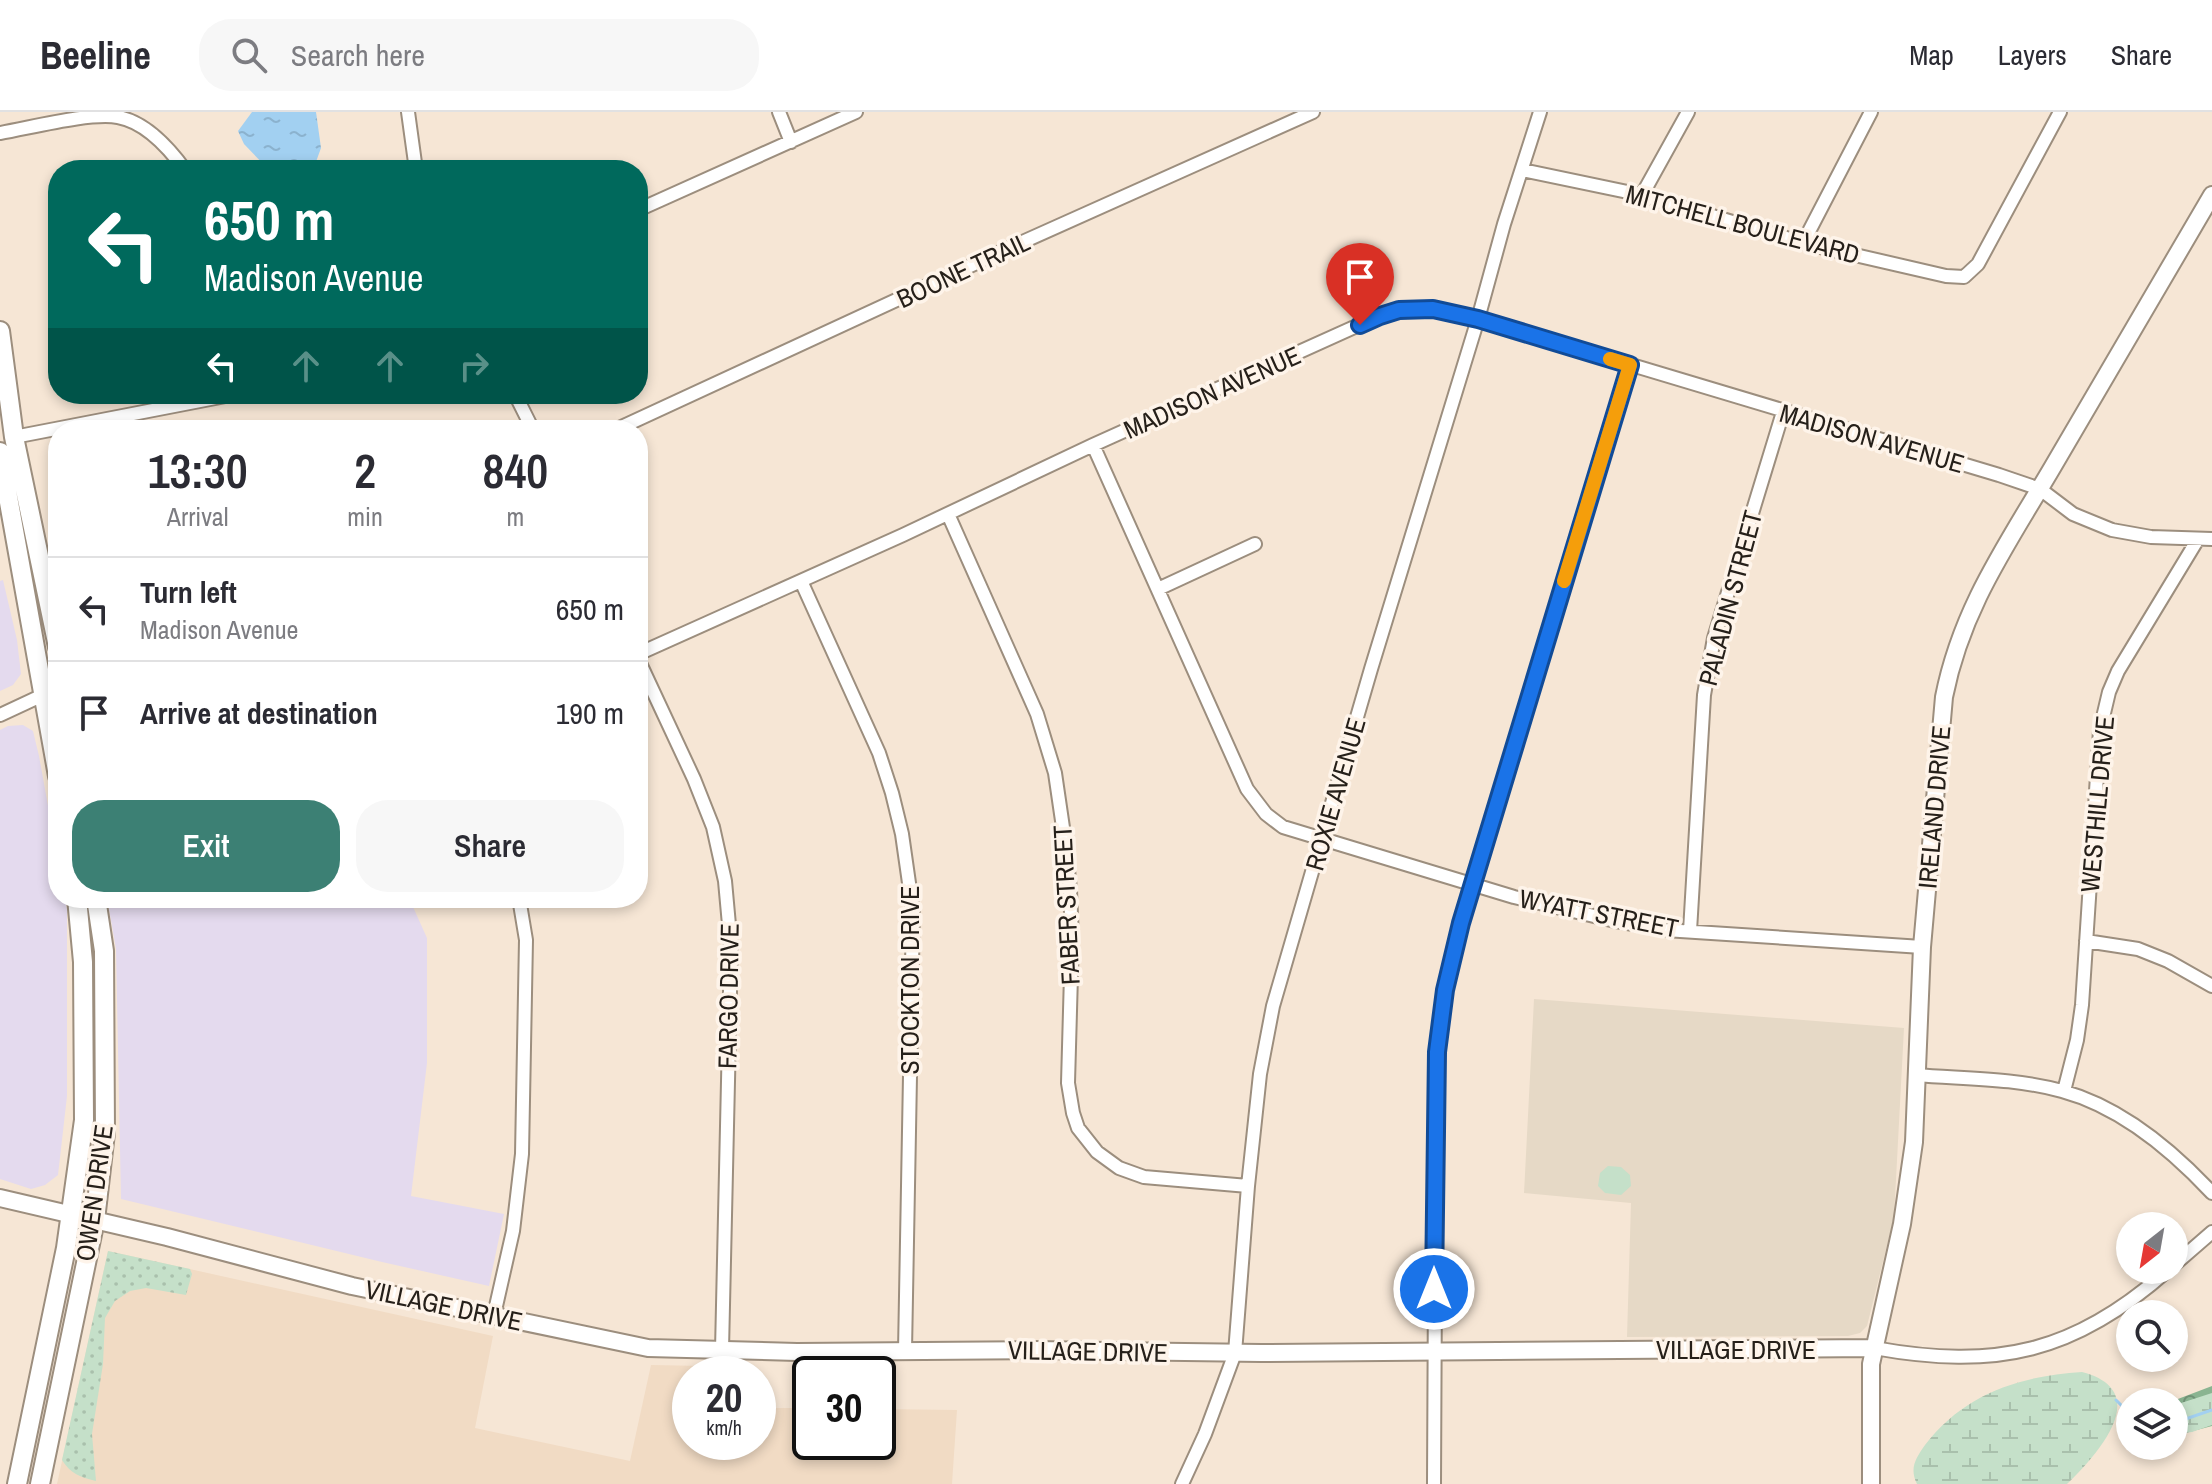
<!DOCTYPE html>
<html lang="en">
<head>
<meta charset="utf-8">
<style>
	body { margin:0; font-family:"Archivo Narrow",sans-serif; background:#f7f7f7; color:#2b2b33; height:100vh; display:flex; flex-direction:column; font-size:30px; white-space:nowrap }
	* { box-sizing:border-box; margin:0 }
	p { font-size:26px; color:#7c7c81 }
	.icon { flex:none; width:44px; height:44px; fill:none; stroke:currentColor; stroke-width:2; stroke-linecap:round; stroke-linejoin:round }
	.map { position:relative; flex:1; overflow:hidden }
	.sheet { position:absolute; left:48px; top:308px; width:600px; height:488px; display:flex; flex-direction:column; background:#fff; border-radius:32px; box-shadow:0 4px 12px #0003 }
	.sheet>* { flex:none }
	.hud { position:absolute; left:48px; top:48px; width:600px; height:244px; border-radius:32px; box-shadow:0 4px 12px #0003; background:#00695c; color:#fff; overflow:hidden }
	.needle { width:52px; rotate:211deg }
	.controls { position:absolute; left:2116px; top:1100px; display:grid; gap:16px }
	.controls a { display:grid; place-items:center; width:72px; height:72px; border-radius:50%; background:#fff; box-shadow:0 4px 12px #0003; font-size:40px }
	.speed { position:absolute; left:672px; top:1244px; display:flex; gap:16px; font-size:40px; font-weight:700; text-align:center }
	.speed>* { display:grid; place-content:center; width:104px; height:104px; border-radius:50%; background:#fff; box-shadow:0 4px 12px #0003; line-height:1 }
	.speed small { font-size:20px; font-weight:400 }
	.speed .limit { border:4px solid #111; border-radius:12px; background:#fff; color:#111 }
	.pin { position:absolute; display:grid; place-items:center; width:68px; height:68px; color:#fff; margin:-82px -34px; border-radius:50% 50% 50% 0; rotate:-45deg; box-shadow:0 0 8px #0007 }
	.pin .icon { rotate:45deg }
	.me { position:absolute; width:88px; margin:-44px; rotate:0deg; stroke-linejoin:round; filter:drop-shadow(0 0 6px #0008) }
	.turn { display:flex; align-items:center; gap:28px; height:168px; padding:0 24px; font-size:36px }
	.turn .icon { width:104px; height:104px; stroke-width:2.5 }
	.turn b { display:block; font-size:56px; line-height:68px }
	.lanes { display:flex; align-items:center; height:76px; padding:0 24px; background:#0003; justify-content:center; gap:40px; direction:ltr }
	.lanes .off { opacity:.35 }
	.eta { display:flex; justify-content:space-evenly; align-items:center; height:136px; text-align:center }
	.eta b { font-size:48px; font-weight:600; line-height:56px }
	.cta { display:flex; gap:16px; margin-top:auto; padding:16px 24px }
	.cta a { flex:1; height:92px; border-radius:32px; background:#3c8074; color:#fff; font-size:32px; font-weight:600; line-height:92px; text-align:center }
	.cta a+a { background:#f7f7f7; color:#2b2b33 }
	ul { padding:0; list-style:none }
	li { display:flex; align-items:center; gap:24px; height:104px; padding:0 24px; border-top:2px solid #e1e1e2 }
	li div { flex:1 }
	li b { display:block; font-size:30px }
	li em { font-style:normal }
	header { display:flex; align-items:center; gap:48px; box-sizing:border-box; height:112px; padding:0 40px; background:#fff; border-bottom:2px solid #e1e1e2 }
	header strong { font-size:38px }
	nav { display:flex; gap:44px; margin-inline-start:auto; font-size:28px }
	.search { width:560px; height:72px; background:#f7f7f7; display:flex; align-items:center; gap:20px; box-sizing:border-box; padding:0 28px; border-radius:32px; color:#7c7c81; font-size:30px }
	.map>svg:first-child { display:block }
	.commercial { fill:#e4daee }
	.built { fill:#f1dbc4 }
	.education { fill:#e6d9c6 }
	.grass { fill:url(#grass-dots) }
	.forest { fill:url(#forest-crowns) }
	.wetland { fill:url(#wetland-marsh) }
	.park { fill:#c5e0c9 }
	.water { fill:url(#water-ripples) }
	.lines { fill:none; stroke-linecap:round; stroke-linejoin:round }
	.stream { stroke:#a2d0f1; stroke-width:3 }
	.minor-casing { stroke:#9c8e7e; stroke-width:16 }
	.major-casing { stroke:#9c8e7e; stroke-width:20 }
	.highway-casing { stroke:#9c8e7e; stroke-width:22 }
	.minor { stroke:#fff; stroke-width:12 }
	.major { stroke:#fff; stroke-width:16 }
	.highway { stroke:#fff; stroke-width:18 }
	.route-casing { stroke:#114b97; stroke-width:20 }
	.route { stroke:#1a73e8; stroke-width:14 }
	.slow { stroke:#f59e0b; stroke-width:14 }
	.labels { text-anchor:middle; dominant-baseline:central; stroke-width:7; stroke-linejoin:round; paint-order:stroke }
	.street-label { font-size:26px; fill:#26201a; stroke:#fef4ea }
</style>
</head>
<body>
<header>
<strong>Beeline</strong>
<div class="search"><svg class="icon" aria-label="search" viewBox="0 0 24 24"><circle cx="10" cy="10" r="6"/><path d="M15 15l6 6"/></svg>Search here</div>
<nav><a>Map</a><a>Layers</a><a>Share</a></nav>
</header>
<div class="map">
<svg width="2212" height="1372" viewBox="0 0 2212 1372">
	<defs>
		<pattern id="grass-dots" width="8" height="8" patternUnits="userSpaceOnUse" patternTransform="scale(2)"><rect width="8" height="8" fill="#c5e0c9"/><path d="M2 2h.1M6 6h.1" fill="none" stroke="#a9c0ac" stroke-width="1.8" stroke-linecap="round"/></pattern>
		<pattern id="forest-crowns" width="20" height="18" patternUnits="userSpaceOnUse" patternTransform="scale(2)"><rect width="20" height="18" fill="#8ab491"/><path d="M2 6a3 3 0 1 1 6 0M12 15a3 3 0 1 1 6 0" fill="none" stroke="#719276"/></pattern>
		<pattern id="wetland-marsh" width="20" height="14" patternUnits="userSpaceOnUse" patternTransform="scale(2)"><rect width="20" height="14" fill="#c5e0c9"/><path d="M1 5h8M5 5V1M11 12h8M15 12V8" fill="none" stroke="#a9c0ac"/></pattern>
		<pattern id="water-ripples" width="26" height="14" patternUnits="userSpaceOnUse" patternTransform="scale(2)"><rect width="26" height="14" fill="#a2d0f1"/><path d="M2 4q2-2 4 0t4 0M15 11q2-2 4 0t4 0" fill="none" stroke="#8bb2ce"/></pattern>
	</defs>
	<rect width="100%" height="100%" fill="#f6e6d5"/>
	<!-- commercial -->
	<path class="commercial" d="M3 468 17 528 21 562 13 573 0 579V469Z
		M23 613 33 619 39 644 58 749V786H65L67 798V984L58 1063 45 1073 31 1077 0 1067V618L8 614Z
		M107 786H409L427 826V951L411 1084 504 1102 489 1174 382 1150 121 1087 116 837Z"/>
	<!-- built -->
	<path class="built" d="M108 1139 493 1224 475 1316 630 1349 651 1253 704 1254V1262H690V1330H758V1296H810V1330H878V1297L957 1298 952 1372H57Z"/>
	<!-- education -->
	<path class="education" d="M1534 887 1904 916 1894 1105 1867 1214 1860 1221 1848 1224 1627 1225 1631 1091 1524 1081Z"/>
	<!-- grass -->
	<path class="grass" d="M108 1139 190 1157 192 1162 186 1183 146 1176 130 1179 115 1189 105 1206 103 1252 92 1322 96 1369C80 1365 71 1362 62 1348Z"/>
	<!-- forest -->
	<path class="forest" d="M2212 1274V1314L2174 1324V1290H2170Z"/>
	<!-- wetland -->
	<path class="wetland" d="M2082 1260C2155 1279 2097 1343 2067 1372H1917C1909 1356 1916 1346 1925 1333 1964 1282 2019 1264 2082 1260Z
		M2212 1281V1313L2192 1320 2183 1321 2178 1292Z"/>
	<!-- park -->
	<path class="park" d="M1608 1054 1621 1055 1630 1063 1631 1074 1621 1083 1605 1081 1598 1074 1600 1061Z"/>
	<!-- water -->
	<path class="water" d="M252 0H316L321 36 313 58H269L244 32 238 19Z"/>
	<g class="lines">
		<!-- stream -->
		<path class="stream" d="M2116 1288 2130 1302
			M2174 1311 2212 1298"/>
		<defs>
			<path id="minor" d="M408 0 416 58
				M779 0 791 30
				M0 21C30 16 90 0 118 5 146 10 169 36 185 58
				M1522 58 1642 83 1803 131 1946 164 1964 165 1978 152 2060 0
				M1642 83 1688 0
				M638 98 856 0
				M1803 131 1871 0
				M515 282 533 318
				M615 318 998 141 1313 0
				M14 325 236 282
				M1093 333 1247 677 1266 702 1283 715 1514 785 1615 809 1665 818 1922 835
				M948 402 1037 602 1055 661 1066 736 1070 778 1072 827 1068 971 1073 1001 1078 1016 1097 1040 1119 1056 1144 1065 1248 1074
				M801 469 879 641 892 681 902 722 913 799 905 1239
				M1158 477 1255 432
				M638 542 903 423 1093 333 1370 208C1407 192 1440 197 1478 207L1999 363 2040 377 2073 402 2112 418 2151 425 2212 427
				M638 547 694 667 713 715 725 769 731 835 722 1238
				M0 603 58 576
				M1690 819 1704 583 1714 526 1783 300
				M2086 829 2138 837 2168 849 2212 874
				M1916 963C1965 967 2015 966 2062 979 2121 995 2171 1037 2212 1081
				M2064 979 2077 928 2082 893 2100 618 2109 580 2118 559 2198 427
				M2174 1153 2212 1120
				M494 1203 513 1119 522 1042 526 828 519 786
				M1874 1236C1996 1258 2075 1241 2168 1158
				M1182 1372 1205 1322 1235 1241 1248 1074 1260 962 1273 894 1371 557 1478 207 1504 112 1540 0
				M1434 1372 1436 960 1445 878 1461 811 1630 253"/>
			<path id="major" d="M0 1086 167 1125 352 1174 648 1236 797 1240 1033 1238 1261 1241 1874 1236
				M1871 1372V1252L1902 1112 1914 1030 1922 835 1944 585C1962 494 2009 430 2055 351 2107 262 2160 172 2212 83"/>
			<path id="highway" d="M0 219 14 325 58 535
				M0 340 58 664
				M17 1372 66 1136 84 1008 83 850 77 786
				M40 1372 95 1108 105 1021 104 839 96 786"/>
		</defs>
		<!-- minor casing -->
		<use href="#minor" class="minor-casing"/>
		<!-- major casing -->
		<use href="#major" class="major-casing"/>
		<!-- highway casing -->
		<use href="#highway" class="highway-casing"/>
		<!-- minor -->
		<use href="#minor" class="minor"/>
		<!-- major -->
		<use href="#major" class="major"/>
		<!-- highway -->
		<use href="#highway" class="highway"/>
	</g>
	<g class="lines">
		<defs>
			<path id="route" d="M1360 213 1380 204 1399 198 1433 197 1478 207 1630 253 1461 811 1445 878 1437 940 1434 1177"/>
		</defs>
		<!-- route casing -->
		<use href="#route" class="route-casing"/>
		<!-- route -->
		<use href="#route" class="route"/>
		<!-- slow -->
		<path class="slow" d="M1564 469 1630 253 1610 247"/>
	</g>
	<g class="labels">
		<!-- street labels -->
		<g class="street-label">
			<text transform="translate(1743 112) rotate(15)">MITCHELL BOULEVARD</text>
			<text transform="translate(963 158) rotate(-25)">BOONE TRAIL</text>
			<text transform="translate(1212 280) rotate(-24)">MADISON AVENUE</text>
			<text transform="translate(1872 326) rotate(16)">MADISON AVENUE</text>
			<text transform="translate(1730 486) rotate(-75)">PALADIN STREET</text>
			<text transform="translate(1335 682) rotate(-74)">ROXIE AVENUE</text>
			<text transform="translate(2097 692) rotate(-85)">WESTHILL DRIVE</text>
			<text transform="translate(1934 695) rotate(-85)">IRELAND DRIVE</text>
			<text transform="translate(1066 793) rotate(-93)">FABER STREET</text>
			<text transform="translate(1599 801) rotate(11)">WYATT STREET</text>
			<text transform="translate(909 868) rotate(-90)">STOCKTON DRIVE</text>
			<text transform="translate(728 884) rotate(-89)">FARGO DRIVE</text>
			<text transform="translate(94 1081) rotate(-82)">OWEN DRIVE</text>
			<text transform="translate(444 1193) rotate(12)">VILLAGE DRIVE</text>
			<text x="1736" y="1237">VILLAGE DRIVE</text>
			<text transform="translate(1088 1239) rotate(1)">VILLAGE DRIVE</text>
		</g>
	</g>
</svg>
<div class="controls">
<a><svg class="needle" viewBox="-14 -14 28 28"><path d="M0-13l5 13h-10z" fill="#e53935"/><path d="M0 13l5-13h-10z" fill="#7c7c81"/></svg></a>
<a><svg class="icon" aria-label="search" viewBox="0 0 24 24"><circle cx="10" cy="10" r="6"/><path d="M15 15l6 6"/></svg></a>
<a><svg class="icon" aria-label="layers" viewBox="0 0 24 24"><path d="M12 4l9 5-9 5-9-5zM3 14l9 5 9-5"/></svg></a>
</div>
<div class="speed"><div>20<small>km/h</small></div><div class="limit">30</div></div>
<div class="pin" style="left:1360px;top:213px;background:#d93025"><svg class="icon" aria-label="arrive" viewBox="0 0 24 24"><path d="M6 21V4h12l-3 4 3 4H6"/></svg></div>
<svg class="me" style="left:1434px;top:1177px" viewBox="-20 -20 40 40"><circle r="17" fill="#1a73e8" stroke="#fff" stroke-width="3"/><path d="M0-11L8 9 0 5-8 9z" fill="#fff"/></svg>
<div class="hud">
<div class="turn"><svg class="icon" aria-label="left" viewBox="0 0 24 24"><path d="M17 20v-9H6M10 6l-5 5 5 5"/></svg><div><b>650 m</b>Madison Avenue</div></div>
<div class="lanes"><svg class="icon" aria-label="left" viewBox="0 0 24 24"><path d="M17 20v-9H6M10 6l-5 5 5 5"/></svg><svg class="icon off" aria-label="ahead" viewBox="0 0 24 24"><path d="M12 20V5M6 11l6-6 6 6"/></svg><svg class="icon off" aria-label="ahead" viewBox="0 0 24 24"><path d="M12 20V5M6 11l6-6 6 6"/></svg><svg class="icon off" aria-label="right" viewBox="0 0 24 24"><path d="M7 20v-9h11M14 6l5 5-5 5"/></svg></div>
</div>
<section class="sheet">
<div class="eta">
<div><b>13:30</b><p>Arrival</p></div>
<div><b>2</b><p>min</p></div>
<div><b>840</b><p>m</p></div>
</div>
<ul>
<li><svg class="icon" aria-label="left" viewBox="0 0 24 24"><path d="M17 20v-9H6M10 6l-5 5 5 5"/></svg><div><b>Turn left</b><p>Madison Avenue</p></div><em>650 m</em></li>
<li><svg class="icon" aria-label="arrive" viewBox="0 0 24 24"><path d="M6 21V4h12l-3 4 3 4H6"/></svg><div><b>Arrive at destination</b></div><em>190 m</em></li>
</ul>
<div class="cta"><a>Exit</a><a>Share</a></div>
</section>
</div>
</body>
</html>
